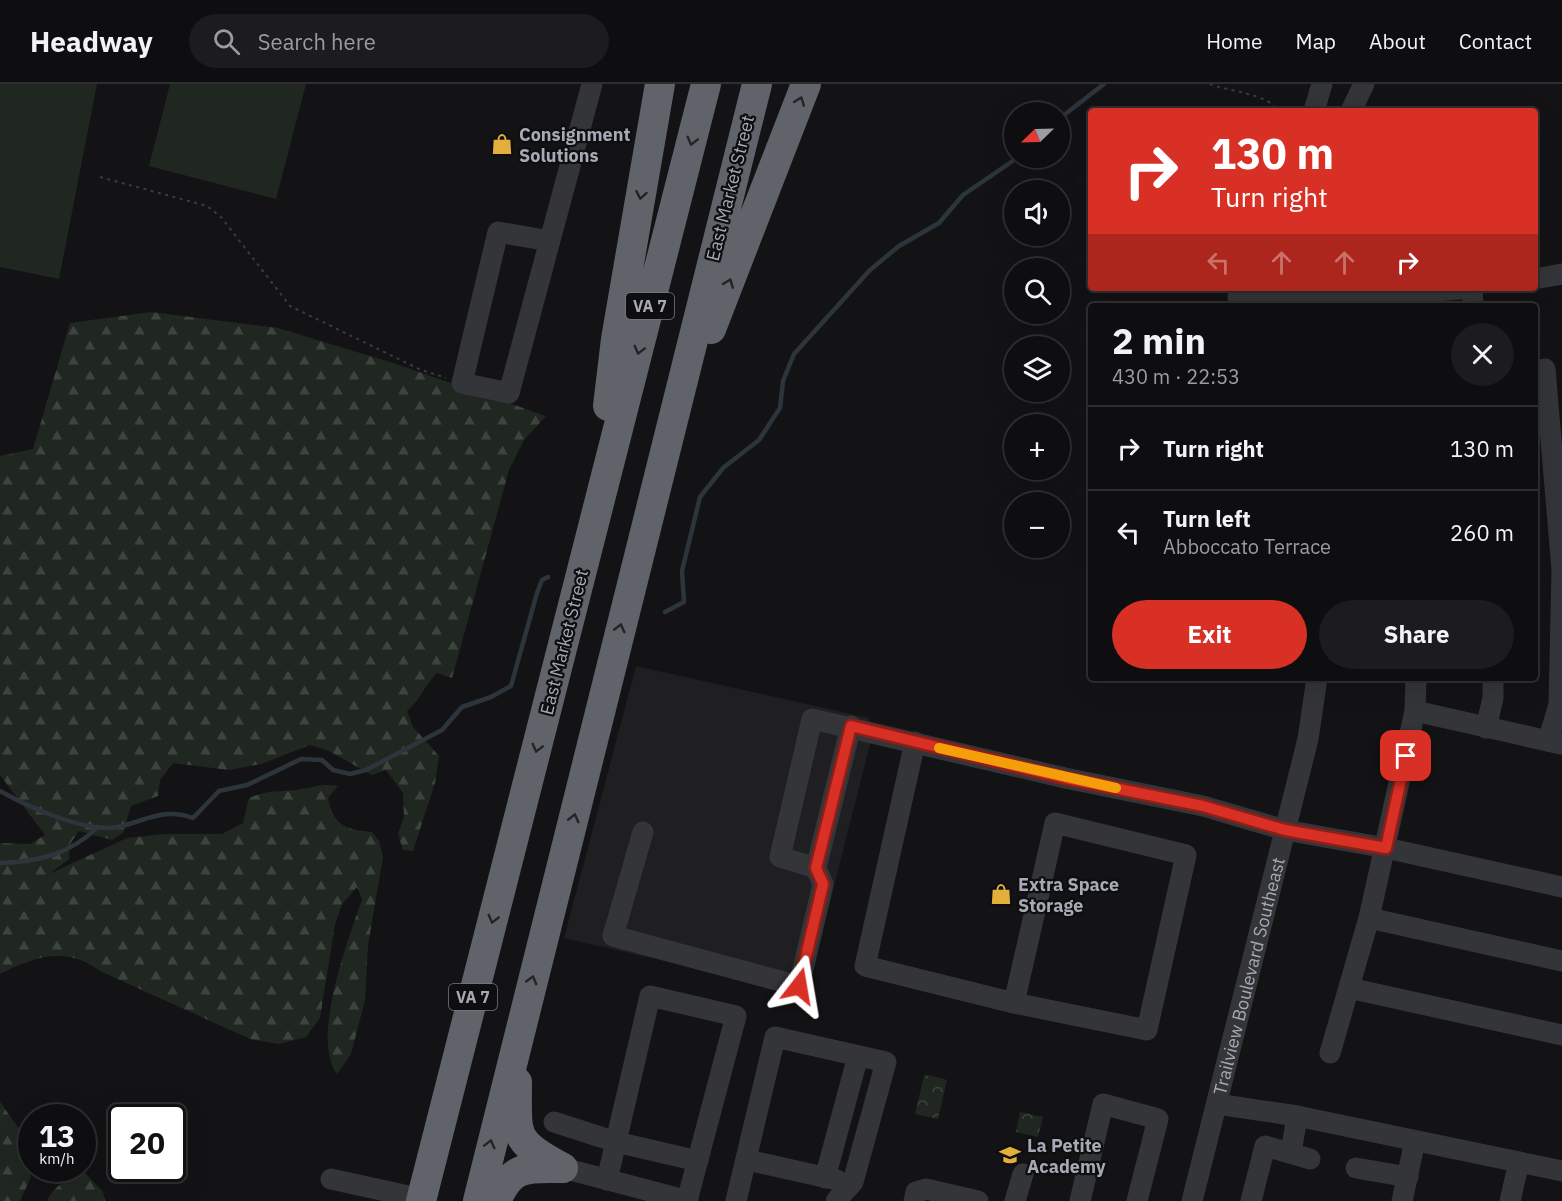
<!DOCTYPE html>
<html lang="en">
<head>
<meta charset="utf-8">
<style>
	body { margin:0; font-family:"IBM Plex Sans",sans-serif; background:#1c1c1e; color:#f1f3f6; height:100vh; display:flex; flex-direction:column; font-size:22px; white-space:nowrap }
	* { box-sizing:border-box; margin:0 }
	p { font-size:20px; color:#9b9c9f }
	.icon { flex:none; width:33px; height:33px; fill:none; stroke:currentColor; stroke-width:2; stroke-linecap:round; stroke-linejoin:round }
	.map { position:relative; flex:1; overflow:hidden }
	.details { position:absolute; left:1088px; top:219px; width:450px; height:378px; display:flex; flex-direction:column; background:#0e0e10; border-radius:6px; box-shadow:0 6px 24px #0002,0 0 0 2px #2e2e30 }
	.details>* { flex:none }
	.guide { position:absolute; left:1088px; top:24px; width:450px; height:183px; border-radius:6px; box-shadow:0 6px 24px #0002,0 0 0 2px #2e2e30; background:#d93025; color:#fff; overflow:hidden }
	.needle { width:39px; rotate:247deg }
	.buttons { position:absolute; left:1004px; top:18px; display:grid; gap:12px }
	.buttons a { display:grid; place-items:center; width:66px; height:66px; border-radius:50%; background:#0e0e10; box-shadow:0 6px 24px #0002,0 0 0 2px #2e2e30; font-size:30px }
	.speed { position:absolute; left:18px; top:1020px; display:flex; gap:12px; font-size:30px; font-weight:700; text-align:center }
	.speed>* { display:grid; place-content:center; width:78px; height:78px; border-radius:50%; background:#0e0e10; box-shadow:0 6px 24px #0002,0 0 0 2px #2e2e30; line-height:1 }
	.speed small { font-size:15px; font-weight:400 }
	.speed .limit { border:3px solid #111; border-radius:9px; background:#fff; color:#111 }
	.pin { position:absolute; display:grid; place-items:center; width:51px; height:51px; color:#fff; margin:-26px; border-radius:12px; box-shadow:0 3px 9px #0006 }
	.me { position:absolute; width:66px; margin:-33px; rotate:14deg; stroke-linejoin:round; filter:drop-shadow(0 0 4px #0008) }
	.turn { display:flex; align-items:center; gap:21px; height:126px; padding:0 24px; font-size:27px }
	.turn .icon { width:78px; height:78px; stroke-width:2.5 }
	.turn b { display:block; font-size:42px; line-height:51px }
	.lanes { display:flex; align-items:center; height:57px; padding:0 24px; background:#0003; justify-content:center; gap:30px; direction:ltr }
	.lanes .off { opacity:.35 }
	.round { display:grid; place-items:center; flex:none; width:63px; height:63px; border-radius:32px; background:#1c1c1e }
	.head { display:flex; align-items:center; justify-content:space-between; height:102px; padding:0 24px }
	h1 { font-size:36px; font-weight:700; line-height:45px }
	.cta { display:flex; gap:12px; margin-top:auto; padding:12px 24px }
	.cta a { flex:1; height:69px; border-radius:36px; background:#d93025; color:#fff; font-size:24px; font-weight:700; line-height:69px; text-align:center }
	.cta a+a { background:#1c1c1e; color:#f1f3f6 }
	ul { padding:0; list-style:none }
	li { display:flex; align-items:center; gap:18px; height:84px; padding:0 24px; border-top:2px solid #2e2e30 }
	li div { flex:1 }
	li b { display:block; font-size:22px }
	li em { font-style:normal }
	header { display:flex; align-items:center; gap:36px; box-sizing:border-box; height:84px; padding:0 30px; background:#0e0e10; border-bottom:2px solid #2e2e30 }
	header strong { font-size:28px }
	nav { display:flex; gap:33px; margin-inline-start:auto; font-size:21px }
	.search { width:420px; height:54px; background:#1c1c1e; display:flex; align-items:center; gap:15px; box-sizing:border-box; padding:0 21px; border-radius:33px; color:#9b9c9f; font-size:22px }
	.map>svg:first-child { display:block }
	.built { fill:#1f1f22 }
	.forest { fill:url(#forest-firs) }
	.park { fill:url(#park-crowns) }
	.pitch { fill:#202721 }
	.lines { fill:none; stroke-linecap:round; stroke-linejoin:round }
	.stream { stroke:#2d353c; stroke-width:4.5 }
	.path { stroke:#3b3c40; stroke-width:2; stroke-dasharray:3 4.5; stroke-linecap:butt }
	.minor { stroke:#343539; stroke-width:21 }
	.highway { stroke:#61636a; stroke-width:30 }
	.oneway { stroke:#232326 }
	.route-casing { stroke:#8d1f18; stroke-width:15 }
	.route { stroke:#d93025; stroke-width:10 }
	.slow { stroke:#f59e0b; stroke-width:10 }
	.labels { text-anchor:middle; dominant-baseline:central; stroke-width:4.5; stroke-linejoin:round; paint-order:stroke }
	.shield { fill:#0e0e10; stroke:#787b83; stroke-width:1.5 }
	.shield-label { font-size:16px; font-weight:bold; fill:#a6aab4 }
	.poi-label { font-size:18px; font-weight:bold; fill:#a6aab4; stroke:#0e0e10; text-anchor:start }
	.street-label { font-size:18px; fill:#a6aab4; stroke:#0e0e10 }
</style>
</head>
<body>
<header>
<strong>Headway</strong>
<div class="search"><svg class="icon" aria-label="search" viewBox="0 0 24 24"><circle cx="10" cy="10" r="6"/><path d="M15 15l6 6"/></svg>Search here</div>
<nav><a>Home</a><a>Map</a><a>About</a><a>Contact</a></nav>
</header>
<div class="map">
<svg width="1562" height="1117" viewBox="0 0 1562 1117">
	<defs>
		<pattern id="forest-firs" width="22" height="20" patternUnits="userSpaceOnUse" patternTransform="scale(1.5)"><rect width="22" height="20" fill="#202721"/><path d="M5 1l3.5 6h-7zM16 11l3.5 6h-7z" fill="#3d443f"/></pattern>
		<pattern id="park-crowns" width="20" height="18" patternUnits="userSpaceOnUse" patternTransform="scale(1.5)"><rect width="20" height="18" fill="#202721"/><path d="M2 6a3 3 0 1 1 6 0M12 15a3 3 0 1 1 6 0" fill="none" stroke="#3d443f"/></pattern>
	</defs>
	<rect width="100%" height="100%" fill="#131315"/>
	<!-- built -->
	<path class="built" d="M636 582 869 634 873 648 807 910 564 854Z"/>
	<!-- forest -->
	<path class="forest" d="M151 228 278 244 393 279 546 332 524 356 509 386 452 594 437 589C423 603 421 615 407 627L413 643 439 672 435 699 413 767 403 766 398 750 404 733 403 709 386 686 372 691 329 667 310 661 261 680 229 686 173 679 160 696 158 712 131 722 123 749 112 756 79 747 70 760 69 775 49 790 127 754 164 750H222L243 739 249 714C268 706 276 708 296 706 311 704 322 699 338 702L328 714C333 741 346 746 372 748L379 757 383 773 368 861 365 916 351 970 337 990C310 954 349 855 362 815L357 803 342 820 335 840 320 934 306 953 278 960 250 955 100 887C67 862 35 872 0 890V759L30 760 45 751 0 691V372L33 365 70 239Z
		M0 1018 22 1049 31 1093 20 1117H0Z
		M85 1089 103 1108 105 1117H47C54 1101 69 1094 85 1089Z"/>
	<!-- park -->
	<path class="park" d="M928 991 947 996 938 1035 915 1030 924 992Z
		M1020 1028 1043 1033 1038 1053 1016 1048Z"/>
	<!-- pitch -->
	<path class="pitch" d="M0 0H97L59 195 0 183Z
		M170 0H306L276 115 149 82Z"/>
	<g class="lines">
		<!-- stream -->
		<path class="stream" d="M1059 35 1104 0
			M665 528 684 518 682 487 700 413 723 384 759 356 780 324 783 297 794 270 870 186 899 162 939 139 963 111 1017 74
			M0 707C28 723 86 749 118 743 145 737 165 723 193 734L219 707 247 701 301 675 322 676 333 686 350 690 366 686 442 646 462 623 491 613 511 602 537 509 542 496 548 493
			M0 779C39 778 70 770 98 743"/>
		<!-- path -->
		<path class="path" d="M1210 0C1226 7 1271 10 1277 27
			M100 93 207 122 221 133 290 222 419 285 446 294"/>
		<!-- minor -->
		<g class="minor">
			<path d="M1314 27 1322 0"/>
			<path d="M1351 27 1364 0"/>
			<path d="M550 157 498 148 462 299 509 309 592 0"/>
			<path d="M1534 195 1562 190"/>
			<path d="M1472 204 1473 222"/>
			<path d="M1238 213 1374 212 1472 204"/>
			<path d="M1545 285 1562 486 1559 621 1548 657"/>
			<path d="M1415 627 1561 660"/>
			<path d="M851 642 816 784 780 773 812 635 1065 694 1203 722 1285 746 1386 764 1562 803"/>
			<path d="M1486 644 1493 614V594"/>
			<path d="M915 658 865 882 1014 919 1055 739 1186 771 1147 946 1014 919"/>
			<path d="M643 748 613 852 799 902 823 800 816 784"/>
			<path d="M1369 834 1415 627 1416 594"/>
			<path d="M1349 904 1562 951"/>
			<path d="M1330 969 1369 834 1562 877"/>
			<path d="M1217 1020 1297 1032 1291 1069"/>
			<path d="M1297 1032 1562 1087"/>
			<path d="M554 1038 616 1058 698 1077"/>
			<path d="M747 1076 837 1096"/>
			<path d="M563 1084 688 1117"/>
			<path d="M1356 1084 1408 1093"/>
			<path d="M825 1094 858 972"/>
			<path d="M331 1095 422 1115"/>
			<path d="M607 1096 650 912 736 932 687 1117"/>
			<path d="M736 1117 775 953 886 978 853 1098 836 1117"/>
			<path d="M914 1117 916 1108 926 1105 978 1117"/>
			<path d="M1015 1117 1023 1090"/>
			<path d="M1080 1117 1103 1020 1158 1035 1137 1117"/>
			<path id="s1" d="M1192 1117 1308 655 1317 594"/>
			<path d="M1251 1117 1265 1062 1310 1075"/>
			<path d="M1402 1117 1415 1057"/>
			<path d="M1510 1117 1519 1078"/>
		</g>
		<!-- highway -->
		<path class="highway" d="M711 245 806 0
			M608 322 616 255 660 0
			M517 998C517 1054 512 1056 563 1084
			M421 1117 706 0
			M478 1117 757 0
			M496 1117C512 1080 527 1084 563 1084"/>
	</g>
	<!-- one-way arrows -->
	<defs><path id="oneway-chevron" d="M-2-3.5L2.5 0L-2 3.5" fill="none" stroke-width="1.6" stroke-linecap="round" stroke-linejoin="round" transform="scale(1.5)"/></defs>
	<g class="oneway">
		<use href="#oneway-chevron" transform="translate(800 17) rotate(-69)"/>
		<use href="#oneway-chevron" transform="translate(692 57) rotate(104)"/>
		<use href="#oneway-chevron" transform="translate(641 111) rotate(100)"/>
		<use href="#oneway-chevron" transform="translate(729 199) rotate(-69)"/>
		<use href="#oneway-chevron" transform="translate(639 266) rotate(104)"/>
		<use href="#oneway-chevron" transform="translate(620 544) rotate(-76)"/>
		<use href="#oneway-chevron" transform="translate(537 664) rotate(104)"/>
		<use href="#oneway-chevron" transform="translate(574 734) rotate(-76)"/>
		<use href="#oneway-chevron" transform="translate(493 835) rotate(104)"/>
		<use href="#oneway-chevron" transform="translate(532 896) rotate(-75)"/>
		<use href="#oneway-chevron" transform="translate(490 1060) rotate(-76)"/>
	</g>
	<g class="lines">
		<defs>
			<path id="route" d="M799 902 823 800 816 784 851 642 1065 694 1203 722 1285 746 1386 764 1406 672"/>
		</defs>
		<!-- route casing -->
		<use href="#route" class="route-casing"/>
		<!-- route -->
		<use href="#route" class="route"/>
		<!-- slow -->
		<path class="slow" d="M939 664 1116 704"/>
	</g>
	<!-- icons -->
	<defs>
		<symbol id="shop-bare" viewBox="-9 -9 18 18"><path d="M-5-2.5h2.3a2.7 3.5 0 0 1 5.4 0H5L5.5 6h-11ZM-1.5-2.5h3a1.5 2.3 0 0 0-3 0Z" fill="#e3af3c" stroke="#0e0e10" stroke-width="2.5" paint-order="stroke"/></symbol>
		<symbol id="school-bare" viewBox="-9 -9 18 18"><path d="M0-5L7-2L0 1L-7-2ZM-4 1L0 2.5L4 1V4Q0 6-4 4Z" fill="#e3af3c" stroke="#0e0e10" stroke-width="2.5" paint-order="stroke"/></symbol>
	</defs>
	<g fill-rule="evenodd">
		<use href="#shop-bare" x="487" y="45" width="30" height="30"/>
		<use href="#shop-bare" x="986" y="795" width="30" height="30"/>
		<use href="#school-bare" x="995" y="1056" width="30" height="30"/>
	</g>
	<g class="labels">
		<!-- shield labels -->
		<g class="shield">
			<rect x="626" y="209" width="48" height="26" rx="4.5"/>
			<rect x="449" y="900" width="48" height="26" rx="4.5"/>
		</g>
		<g class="shield-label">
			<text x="650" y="222">VA 7</text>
			<text x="473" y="913">VA 7</text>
		</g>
		<!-- poi labels -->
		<g class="poi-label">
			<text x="519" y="50">Consignment<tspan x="519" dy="21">Solutions</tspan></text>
			<text x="1018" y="800">Extra Space<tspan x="1018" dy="21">Storage</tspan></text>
			<text x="1027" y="1061">La Petite<tspan x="1027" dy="21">Academy</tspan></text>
		</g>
		<!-- street labels -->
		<g class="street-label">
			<text transform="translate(730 104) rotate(-76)">East Market Street</text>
			<text transform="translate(564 558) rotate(-76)">East Market Street</text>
			<text stroke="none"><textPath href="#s1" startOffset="232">Trailview Boulevard Southeast</textPath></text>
		</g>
	</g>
</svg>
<div class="buttons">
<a><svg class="needle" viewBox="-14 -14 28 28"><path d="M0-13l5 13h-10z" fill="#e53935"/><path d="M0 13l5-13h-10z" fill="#9b9c9f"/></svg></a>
<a><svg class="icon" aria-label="sound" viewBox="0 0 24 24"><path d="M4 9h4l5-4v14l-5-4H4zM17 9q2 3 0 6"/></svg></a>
<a><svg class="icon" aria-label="search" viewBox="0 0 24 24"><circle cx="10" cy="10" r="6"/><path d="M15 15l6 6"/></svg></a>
<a><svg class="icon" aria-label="layers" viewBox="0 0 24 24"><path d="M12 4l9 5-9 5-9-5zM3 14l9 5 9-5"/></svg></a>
<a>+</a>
<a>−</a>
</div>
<div class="speed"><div>13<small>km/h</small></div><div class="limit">20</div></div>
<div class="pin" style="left:1406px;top:672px;background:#d93025"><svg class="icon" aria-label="arrive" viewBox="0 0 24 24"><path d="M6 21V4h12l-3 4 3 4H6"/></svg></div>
<svg class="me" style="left:799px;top:902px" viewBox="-20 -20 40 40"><path d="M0-17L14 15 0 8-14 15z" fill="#d93025" stroke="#fff" stroke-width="4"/></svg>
<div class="guide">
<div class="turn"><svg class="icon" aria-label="right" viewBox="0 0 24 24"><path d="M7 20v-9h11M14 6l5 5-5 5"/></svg><div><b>130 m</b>Turn right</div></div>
<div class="lanes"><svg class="icon off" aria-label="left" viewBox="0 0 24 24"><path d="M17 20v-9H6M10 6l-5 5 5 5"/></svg><svg class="icon off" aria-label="ahead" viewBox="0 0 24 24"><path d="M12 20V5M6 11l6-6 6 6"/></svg><svg class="icon off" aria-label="ahead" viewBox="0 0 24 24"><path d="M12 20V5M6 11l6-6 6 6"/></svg><svg class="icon" aria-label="right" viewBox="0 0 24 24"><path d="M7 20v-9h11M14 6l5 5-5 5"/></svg></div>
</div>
<section class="details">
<div class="head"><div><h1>2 min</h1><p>430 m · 22:53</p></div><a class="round"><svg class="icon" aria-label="close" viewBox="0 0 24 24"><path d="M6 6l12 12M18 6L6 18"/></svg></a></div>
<ul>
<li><svg class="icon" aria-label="right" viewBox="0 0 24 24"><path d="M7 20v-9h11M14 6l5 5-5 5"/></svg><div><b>Turn right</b></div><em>130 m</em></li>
<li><svg class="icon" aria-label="left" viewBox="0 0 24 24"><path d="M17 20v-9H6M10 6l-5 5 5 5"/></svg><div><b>Turn left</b><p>Abboccato Terrace</p></div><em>260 m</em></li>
</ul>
<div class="cta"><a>Exit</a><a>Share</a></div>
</section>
</div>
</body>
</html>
